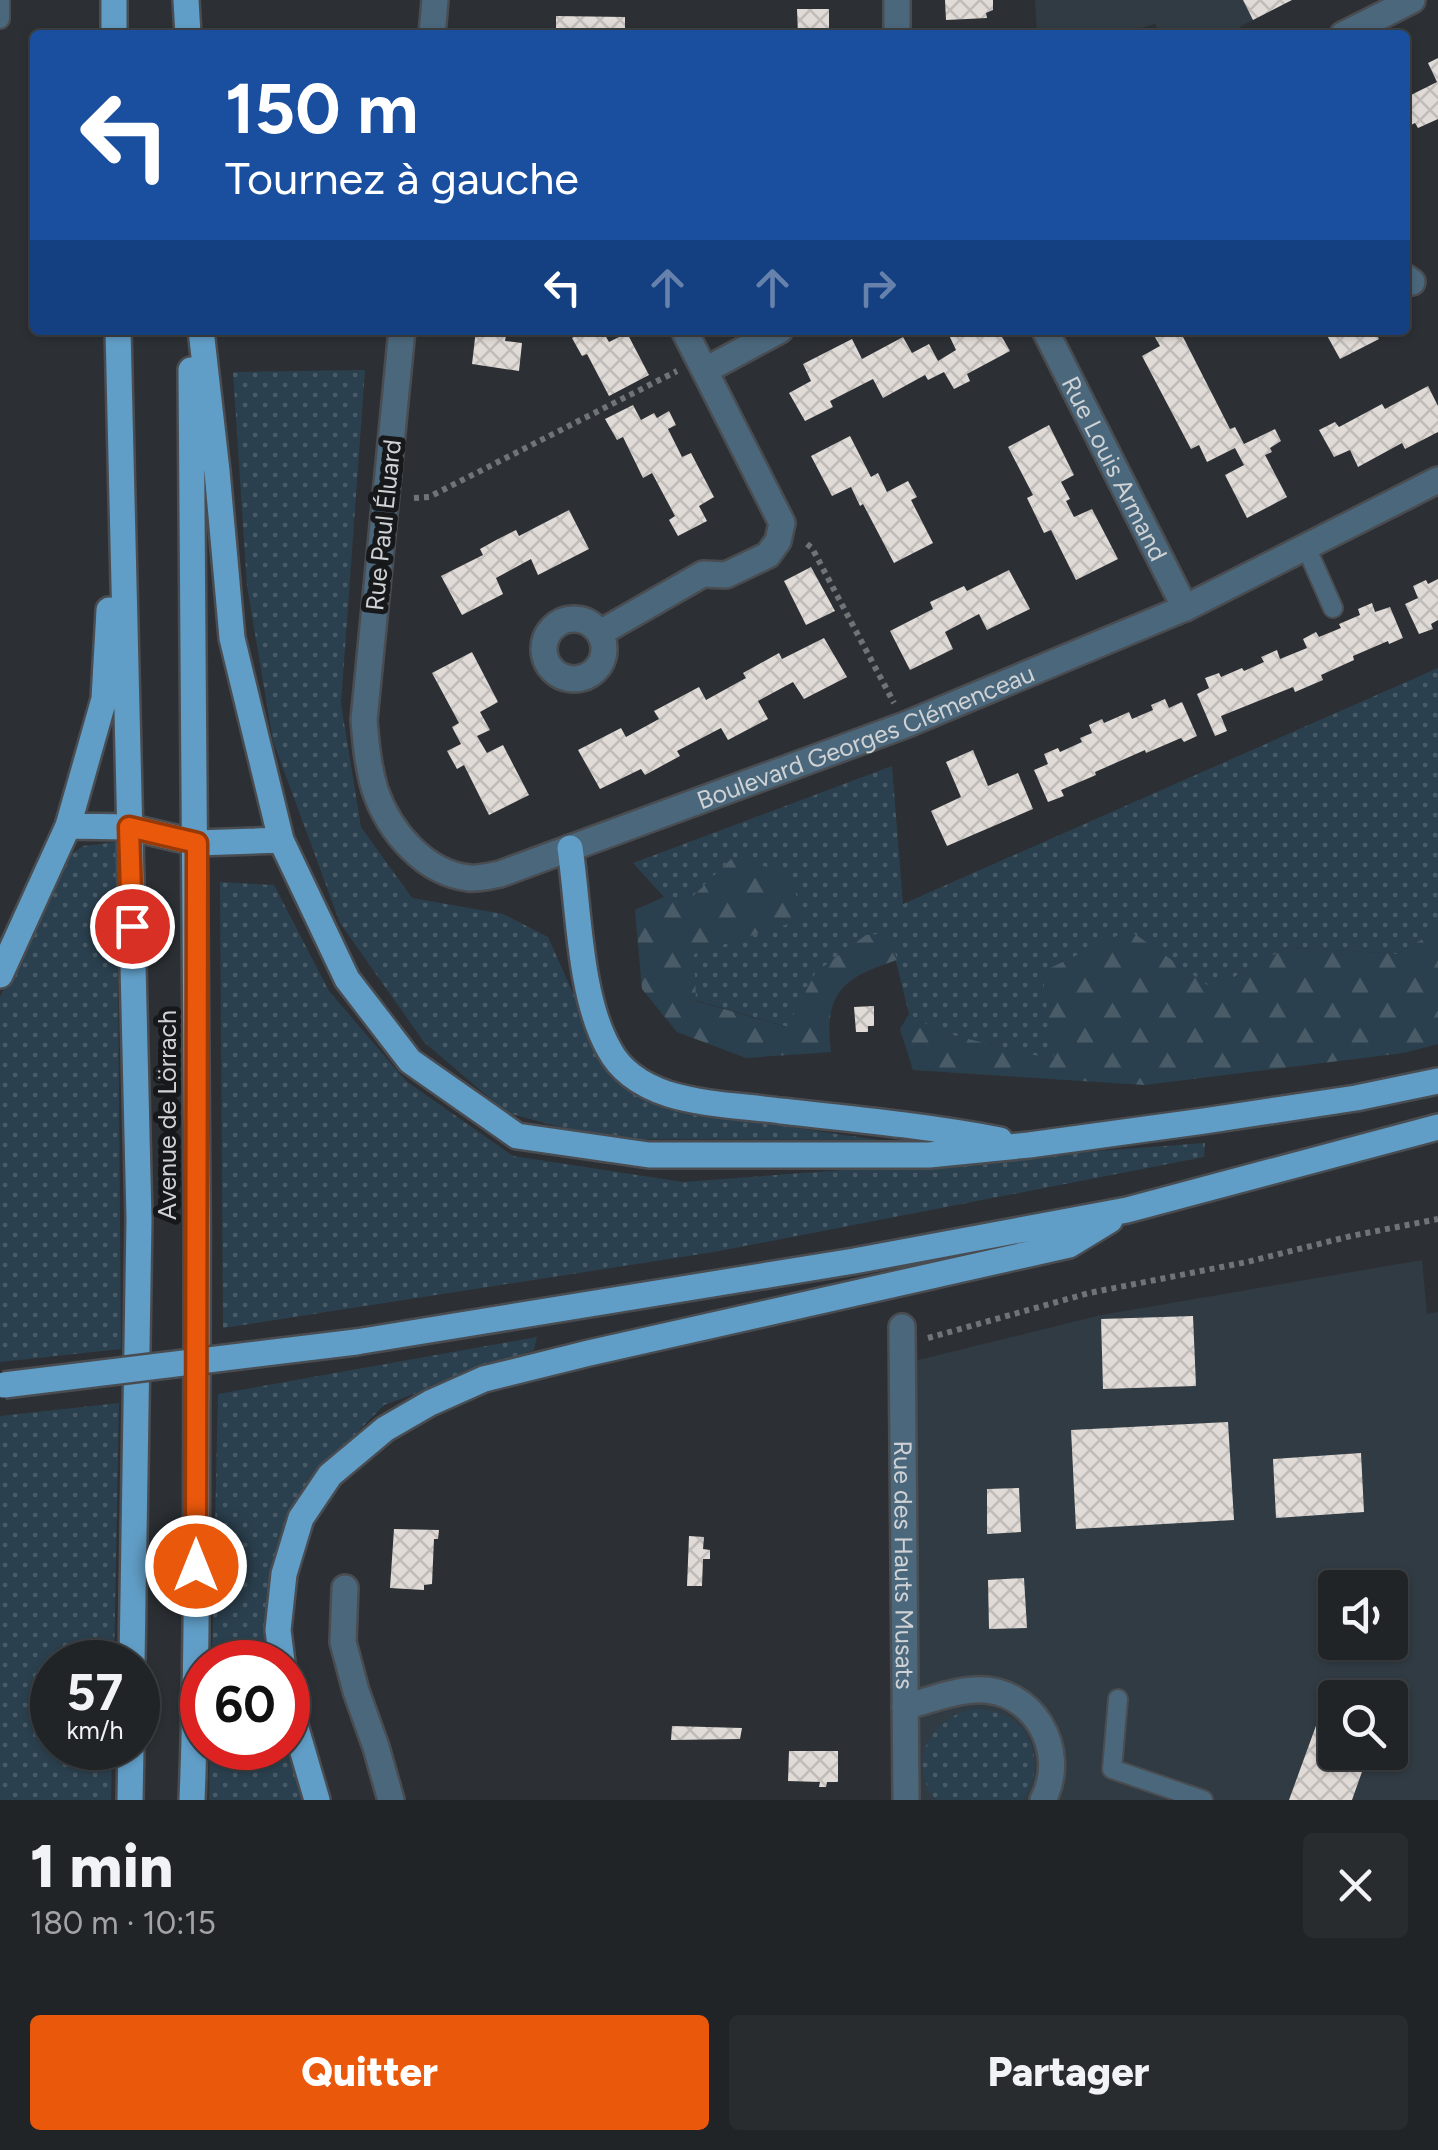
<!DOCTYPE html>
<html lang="fr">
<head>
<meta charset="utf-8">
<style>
	body { margin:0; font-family:Figtree,sans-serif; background:#292c2f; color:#f1f3f6; height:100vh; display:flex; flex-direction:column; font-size:38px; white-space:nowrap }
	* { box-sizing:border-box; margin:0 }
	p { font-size:32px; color:#a2a4a7 }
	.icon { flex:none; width:55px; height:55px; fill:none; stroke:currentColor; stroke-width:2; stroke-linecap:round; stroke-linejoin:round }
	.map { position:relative; height:1800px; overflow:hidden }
	.details { display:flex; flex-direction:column; background:#212427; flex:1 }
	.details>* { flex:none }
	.hud { position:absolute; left:30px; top:30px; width:1380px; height:305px; border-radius:10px; box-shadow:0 2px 8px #0004,0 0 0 2px #3e4144; background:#1a4fa0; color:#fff; overflow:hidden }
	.fabs { position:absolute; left:1318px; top:1570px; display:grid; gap:20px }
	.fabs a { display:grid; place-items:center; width:90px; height:90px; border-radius:10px; background:#212427; box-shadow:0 2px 8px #0004,0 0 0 2px #3e4144; font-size:50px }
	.speed { position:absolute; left:30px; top:1640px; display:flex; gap:20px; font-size:50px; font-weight:700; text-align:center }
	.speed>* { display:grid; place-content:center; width:130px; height:130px; border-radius:50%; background:#212427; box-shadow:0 2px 8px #0004,0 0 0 2px #3e4144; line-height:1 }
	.speed small { font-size:25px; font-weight:400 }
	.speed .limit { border:15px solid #d22; background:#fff; color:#111 }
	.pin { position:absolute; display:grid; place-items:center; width:85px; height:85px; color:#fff; margin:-42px; border:5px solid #fff; border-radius:50%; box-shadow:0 2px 10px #0007 }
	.me { position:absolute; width:110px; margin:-55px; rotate:0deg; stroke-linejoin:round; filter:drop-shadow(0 0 8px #0008) }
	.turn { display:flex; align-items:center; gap:35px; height:210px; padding:0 30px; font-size:45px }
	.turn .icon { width:130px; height:130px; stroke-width:2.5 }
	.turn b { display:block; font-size:70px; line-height:85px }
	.lanes { display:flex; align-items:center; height:95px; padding:0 30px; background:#0003; justify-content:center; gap:50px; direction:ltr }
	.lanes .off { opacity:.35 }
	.round { display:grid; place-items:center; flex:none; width:105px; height:105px; border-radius:10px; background:#292c2f }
	.summary { display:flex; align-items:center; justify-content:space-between; height:170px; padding:0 30px }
	h1 { font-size:60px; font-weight:800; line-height:75px }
	.action { display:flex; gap:20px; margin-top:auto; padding:20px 30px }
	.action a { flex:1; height:115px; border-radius:10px; background:#ea580c; color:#fff; font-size:40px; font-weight:800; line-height:115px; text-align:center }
	.action a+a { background:#292c2f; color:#f1f3f6 }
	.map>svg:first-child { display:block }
	.built { fill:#313b43; fill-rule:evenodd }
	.green { fill:url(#green-dots) }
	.forest { fill:url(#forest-firs) }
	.building { fill:url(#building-cross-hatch) }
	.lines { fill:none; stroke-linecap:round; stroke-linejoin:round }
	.service-casing { stroke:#494d51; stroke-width:22 }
	.minor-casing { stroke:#494d51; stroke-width:30 }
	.tertiary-casing { stroke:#494d51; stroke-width:30 }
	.primary-casing { stroke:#494d51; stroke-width:30 }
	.path { stroke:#707377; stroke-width:6; stroke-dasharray:5 5; stroke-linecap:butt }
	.service { stroke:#4b677c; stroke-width:18 }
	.minor { stroke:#4b677c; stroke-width:25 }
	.tertiary { stroke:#4b677c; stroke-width:25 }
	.primary { stroke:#619ec7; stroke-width:25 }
	.primary-bridge-casing { stroke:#494d51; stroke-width:30; stroke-linecap:butt }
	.primary-bridge { stroke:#619ec7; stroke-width:25 }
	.route-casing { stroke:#983908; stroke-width:25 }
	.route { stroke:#ea580c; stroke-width:18 }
	.labels { text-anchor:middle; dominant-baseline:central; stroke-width:10; stroke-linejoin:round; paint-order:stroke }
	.street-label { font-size:25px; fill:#cfd2d4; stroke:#16181a }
</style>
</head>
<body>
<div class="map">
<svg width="1438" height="1800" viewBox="0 0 1438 1800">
	<defs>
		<pattern id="green-dots" width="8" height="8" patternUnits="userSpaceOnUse" patternTransform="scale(2.5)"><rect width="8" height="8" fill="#2b404e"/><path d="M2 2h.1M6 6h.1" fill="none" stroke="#495b67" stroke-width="1.8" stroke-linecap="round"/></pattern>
		<pattern id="forest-firs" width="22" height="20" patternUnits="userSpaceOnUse" patternTransform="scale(2.5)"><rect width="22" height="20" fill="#2b404e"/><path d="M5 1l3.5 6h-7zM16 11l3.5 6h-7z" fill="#495b67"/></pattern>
		<pattern id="building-cross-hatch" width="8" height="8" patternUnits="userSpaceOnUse" patternTransform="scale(2.5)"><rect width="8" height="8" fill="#e1dbd7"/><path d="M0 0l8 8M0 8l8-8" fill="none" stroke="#c0bcb9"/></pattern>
	</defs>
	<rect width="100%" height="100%" fill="#2c3034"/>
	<!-- built -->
	<path class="built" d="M1035 0H1291L1225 35H1161L1155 24 1118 35H1037Z
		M1422 1260 1427 1314 1438 1312V1800H919L914 1361 1101 1315ZM1335 1588H1390V1642H1335ZM1335 1698H1390V1752H1335Z"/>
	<!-- green -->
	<path class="green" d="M365 370 341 704 361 827 412 898 503 914 548 937 611 1078 665 1109 879 1140 605 1139 507 1113 424 1042 340 923 273 741 247 586 233 372Z
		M1438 668V930L1397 954 1288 947 1213 989 1054 1060 940 1032 909 1014 889 933 816 972 788 1027 695 1000 693 954 802 919 732 858 688 901 664 897 633 863 892 766 903 904Z
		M117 842 121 1349 0 1362V997L60 862 83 846Z
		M220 882 274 885 329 991 406 1081 513 1156 683 1182 1205 1143 1204 1157 714 1252 223 1328Z
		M537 1337 534 1350 384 1405 309 1481 275 1557 265 1641 269 1662H212L218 1394Z
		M119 1403 114 1662H52V1748H112L111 1800H0V1416Z
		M970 1709C981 1709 991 1709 1001 1714 1036 1728 1044 1771 1023 1800H936C906 1763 929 1722 970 1709Z
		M210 1748H285L304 1800H209Z"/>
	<!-- forest -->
	<path class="forest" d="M732 858 790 873 803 919 694 954 696 1001 787 1027 816 972 866 935 890 933 897 960C844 977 823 992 831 1052L746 1058 677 1032 642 989 635 910 664 897 688 901Z
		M1129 930 1213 989 1288 947 1397 954 1438 930V1044L1403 1053 1144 1085 913 1070 900 1029 909 1014 940 1032 1054 1060 1042 972Z"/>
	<!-- building -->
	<path class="building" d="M945 0H993V10L986 13 987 18 946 20Z
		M1243 0H1292L1253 20Z
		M797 9H829V35H798Z
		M556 16 625 17V35H556Z
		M1438 58V119L1418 128 1415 123 1405 128V98L1437 82 1428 63Z
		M476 330H507L505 341 522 343 519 371 472 364Z
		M586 330H602L609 342 627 333 649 375 609 396 587 354 582 356 572 338Z
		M954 330H998L1010 351 967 374 970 381 954 389 944 372 928 380 925 375 883 398 873 379 830 401 833 407 805 421 789 393 811 381 803 364 852 339 862 359 903 337 912 353 929 344 938 361 956 350 948 333Z
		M1151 330H1185L1186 333 1182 335 1230 429 1235 427 1244 444 1275 429 1281 441 1270 448 1272 452 1265 455 1287 497 1247 518 1225 475 1244 465 1235 448 1207 462 1199 445 1191 449 1142 356 1160 346Z
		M1324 330H1374L1379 339 1340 359Z
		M1428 386 1438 406V432L1405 449 1402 443 1358 467 1350 450 1334 457 1319 430 1335 422 1339 427 1382 404 1385 409Z
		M633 405 641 420 654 413 657 418 669 411 676 425 668 429 682 457 691 453 714 497 699 506 707 521 678 536 669 520 675 516 652 473 643 478 623 437 617 440 605 419Z
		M1049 425 1074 475 1061 482 1070 499 1066 501 1074 517 1092 509 1118 559 1076 580 1051 530 1044 533 1027 498 1033 495 1008 447Z
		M850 436 871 477 878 473 887 492 908 481 917 497 911 500 933 543 894 563 863 504 860 506 851 487 832 496 811 456Z
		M569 510 589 549 538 575 531 559 496 578 503 594 462 615 441 576 483 555 480 549 498 539 516 530 519 536Z
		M811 567 835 611 806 625 784 581Z
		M1009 570 1030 609 987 630 979 614 945 632 953 649 910 670 890 631 933 609 930 602 964 586 967 591Z
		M1438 579V620L1431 624 1433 629 1419 634 1405 604 1418 598 1413 586 1426 580 1428 584Z
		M1372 603 1375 612 1390 607 1403 638 1389 644 1388 641 1353 656 1354 660 1321 675 1323 680 1295 692 1293 687 1221 716 1227 731 1215 736 1197 694 1209 688 1205 678 1219 673 1221 677 1242 668 1244 671 1264 662 1261 657 1277 650 1280 659 1307 648 1303 639 1316 632 1319 637 1341 628 1339 624 1360 615 1358 609Z
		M824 638 847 677 804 699 793 682 758 701 768 719 728 740 721 728 677 751 680 756 645 775 641 769 600 789 578 750 621 728 626 737 659 719 654 711 699 687 706 700 746 678 743 673 779 653 782 659Z
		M472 652 498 702 480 712 490 730 477 736 487 753 503 745 529 795 489 815 464 765 457 769 447 751 461 744 452 727 459 723 432 673Z
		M1165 699 1169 708 1182 702 1197 736 1184 742 1181 738 1146 753 1145 750 1095 772 1096 775 1061 790 1064 796 1048 802 1034 770 1048 764 1044 754 1058 748 1060 752 1082 742 1080 738 1092 733 1089 725 1102 719 1104 723 1129 712 1132 719 1153 710 1151 705Z
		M973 750 988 786 1018 773 1033 809 947 846 931 811 961 797 946 762Z
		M874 1006V1026H868V1032H856L854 1007Z
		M1193 1316 1196 1386 1103 1389 1101 1319Z
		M1228 1422 1234 1520 1076 1529 1071 1430Z
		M1361 1453 1364 1512 1276 1518 1273 1459Z
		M1019 1488 1021 1532 987 1534V1489Z
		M394 1529 439 1530 438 1539H434L432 1584 424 1585V1590L390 1588Z
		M689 1536 704 1537 703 1549 710 1550V1559H703L702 1586H687Z
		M1024 1578 1027 1628 989 1629 988 1580Z
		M1325 1701 1335 1704V1752H1369L1352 1800H1289Z
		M672 1726 742 1728 740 1739 671 1740Z
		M789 1751H838V1782H827L826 1787H819L820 1782 788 1781Z"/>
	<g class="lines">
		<defs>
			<path id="service" d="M0 19V0
				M1306 547 1333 608
				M1118 1699 1112 1769 1203 1800"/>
			<g id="minor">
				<path d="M897 35V0"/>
				<path d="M1343 35 1412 0"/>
				<path d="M1405 277 1412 282"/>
				<path id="s1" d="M1045 330 1185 608"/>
				<path d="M706 370 780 330"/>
				<circle cx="574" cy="649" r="30"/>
				<path d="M600 633 703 574 726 575 768 555 778 541 782 523 684 330"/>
				<path id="s2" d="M902 1327 906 1800"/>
				<path d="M345 1588 343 1642 356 1691 376 1747 391 1800"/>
				<path d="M905 1707C927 1701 952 1691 974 1690 1033 1686 1069 1750 1043 1800"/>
			</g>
			<g id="tertiary">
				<path d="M432 35 435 0"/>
				<path id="s3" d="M402 330 364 720C366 744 368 767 375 790 389 831 424 873 469 878 479 879 490 876 500 874L905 725 1185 608 1438 480"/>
			</g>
			<path id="primary" d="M114 0V35
				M186 0 188 35
				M118 330 139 1219 132 1662
				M201 330 217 471 232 638 281 840 347 979 410 1061 517 1136 649 1155H929L1029 1145 1204 1121 1356 1098 1438 1081
				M191 370C195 698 198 1026 197 1354 196 1502 198 1651 192 1800
				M68 826 129 827 197 843 281 840
				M570 848C579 909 579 996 609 1049 621 1072 644 1086 668 1094 704 1105 744 1106 781 1111 854 1119 927 1126 1000 1140
				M0 975 68 826 104 699 109 610
				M356 1342 854 1261 1127 1210 1438 1127
				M282 1662 278 1630 284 1574 301 1518 330 1475 385 1429 430 1403 484 1379 589 1353 1069 1245 1110 1220
				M288 1701 317 1800
				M130 1800 131 1748"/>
		</defs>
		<!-- service casing -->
		<use href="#service" class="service-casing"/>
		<!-- minor casing -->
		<use href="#minor" class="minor-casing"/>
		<!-- tertiary casing -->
		<use href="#tertiary" class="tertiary-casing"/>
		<!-- primary casing -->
		<use href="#primary" class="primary-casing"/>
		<!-- path -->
		<path class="path" d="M414 498 429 497 677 371
			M807 544 812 548 894 703
			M928 1338 1089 1293 1247 1262 1351 1236 1438 1219"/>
		<!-- service -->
		<use href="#service" class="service"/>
		<!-- minor -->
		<use href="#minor" class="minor"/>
		<!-- tertiary -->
		<use href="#tertiary" class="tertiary"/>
		<!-- primary -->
		<use href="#primary" class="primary"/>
		<defs>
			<path id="primary-bridge" d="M4 1385 356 1342"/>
		</defs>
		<!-- primary-bridge casing -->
		<use href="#primary-bridge" class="primary-bridge-casing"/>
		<!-- primary-bridge -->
		<use href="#primary-bridge" class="primary-bridge"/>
	</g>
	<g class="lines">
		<defs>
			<path id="route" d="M132 926 129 827 197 843 196 1566"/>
		</defs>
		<!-- route casing -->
		<use href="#route" class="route-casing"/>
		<!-- route -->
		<use href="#route" class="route"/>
	</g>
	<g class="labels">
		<!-- street labels -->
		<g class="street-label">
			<text stroke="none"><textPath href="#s1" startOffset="155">Rue Louis Armand</textPath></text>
			<text transform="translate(383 525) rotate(-84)">Rue Paul Éluard</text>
			<text stroke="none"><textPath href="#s3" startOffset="1020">Boulevard Georges Clémenceau</textPath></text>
			<text transform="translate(167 1115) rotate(-90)">Avenue de Lörrach</text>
			<text stroke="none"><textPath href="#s2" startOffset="238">Rue des Hauts Musats</textPath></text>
		</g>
	</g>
</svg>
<div class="fabs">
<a><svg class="icon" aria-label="sound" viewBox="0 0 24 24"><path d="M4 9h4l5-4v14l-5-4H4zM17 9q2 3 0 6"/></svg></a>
<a><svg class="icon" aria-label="search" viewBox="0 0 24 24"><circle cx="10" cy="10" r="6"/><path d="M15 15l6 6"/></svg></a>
</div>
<div class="speed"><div>57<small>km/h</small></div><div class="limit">60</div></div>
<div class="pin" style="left:132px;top:926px;background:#d93025"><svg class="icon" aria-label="arrive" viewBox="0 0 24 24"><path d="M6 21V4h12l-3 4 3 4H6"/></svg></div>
<svg class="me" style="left:196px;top:1566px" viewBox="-20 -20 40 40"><circle r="17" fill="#ea580c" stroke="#fff" stroke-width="3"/><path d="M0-11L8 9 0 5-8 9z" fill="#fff"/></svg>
<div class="hud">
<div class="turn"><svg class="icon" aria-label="left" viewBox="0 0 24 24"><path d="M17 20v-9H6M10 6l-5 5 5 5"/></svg><div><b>150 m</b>Tournez à gauche</div></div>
<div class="lanes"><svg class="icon" aria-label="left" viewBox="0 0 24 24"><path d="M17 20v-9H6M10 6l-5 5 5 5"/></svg><svg class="icon off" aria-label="ahead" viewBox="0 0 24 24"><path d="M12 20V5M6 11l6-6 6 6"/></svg><svg class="icon off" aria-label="ahead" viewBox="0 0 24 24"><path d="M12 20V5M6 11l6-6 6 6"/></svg><svg class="icon off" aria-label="right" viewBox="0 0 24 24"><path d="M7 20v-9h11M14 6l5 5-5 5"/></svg></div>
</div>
</div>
<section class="details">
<div class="summary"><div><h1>1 min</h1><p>180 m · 10:15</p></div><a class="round"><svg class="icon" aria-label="close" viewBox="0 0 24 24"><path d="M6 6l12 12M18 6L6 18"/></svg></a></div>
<div class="action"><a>Quitter</a><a>Partager</a></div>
</section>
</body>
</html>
